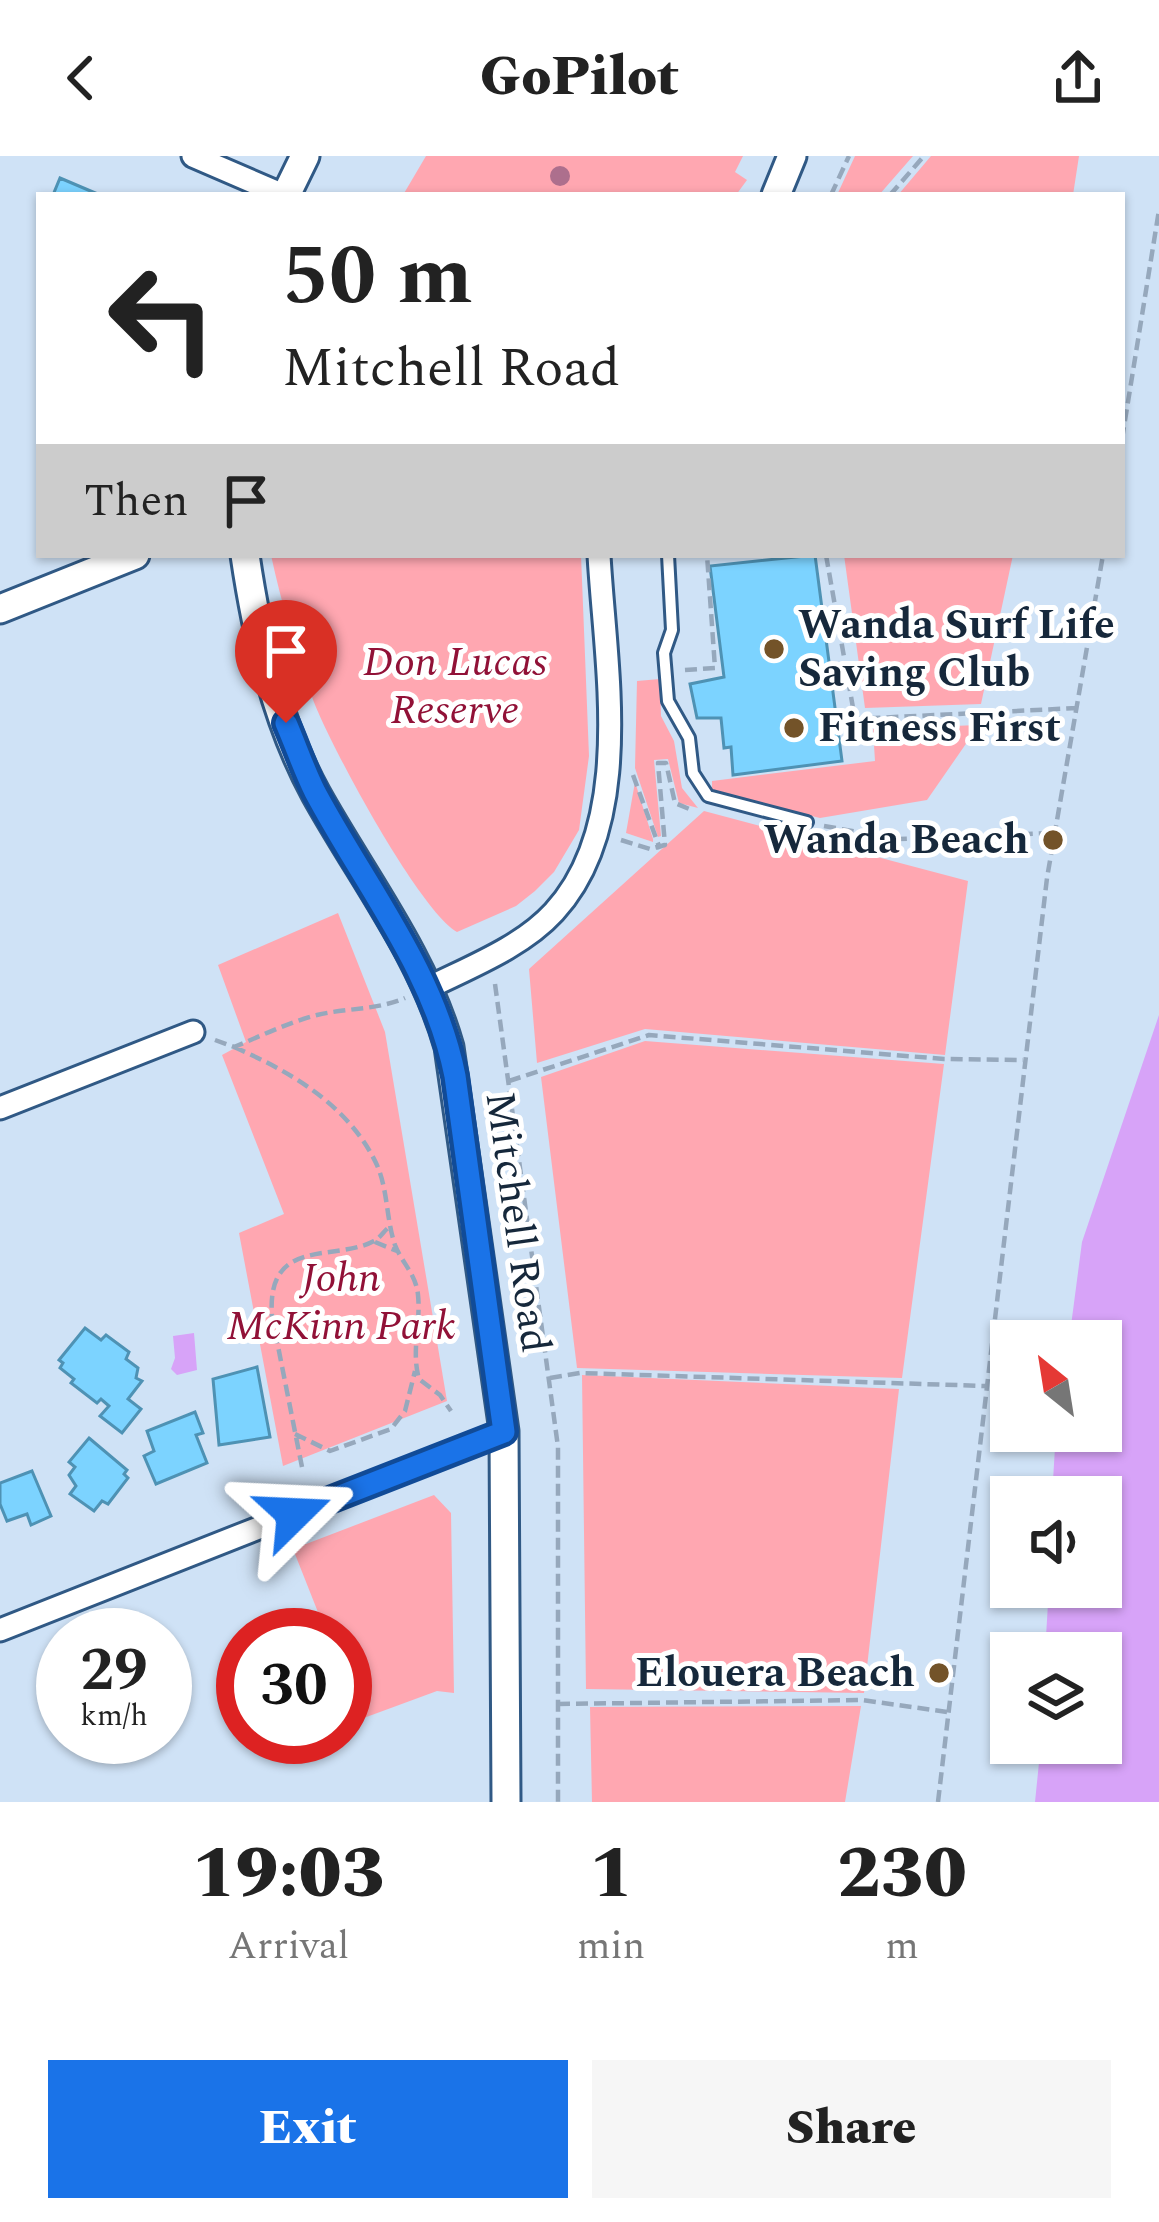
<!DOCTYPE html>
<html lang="en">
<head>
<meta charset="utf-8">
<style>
	body { margin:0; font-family:Spectral,serif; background:#f6f6f6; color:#222; height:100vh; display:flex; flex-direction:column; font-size:45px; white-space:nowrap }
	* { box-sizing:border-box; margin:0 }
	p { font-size:39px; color:#767676 }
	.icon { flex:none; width:66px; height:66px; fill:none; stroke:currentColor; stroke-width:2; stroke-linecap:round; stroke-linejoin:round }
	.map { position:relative; height:1646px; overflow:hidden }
	.drawer { display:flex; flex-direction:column; background:#fff; flex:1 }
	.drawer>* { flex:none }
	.guide { position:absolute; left:36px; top:36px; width:1089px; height:366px; border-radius:0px; box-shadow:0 3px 9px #0004; background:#fff; color:#222; overflow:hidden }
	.needle { width:78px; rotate:330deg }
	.fabs { position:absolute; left:990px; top:1164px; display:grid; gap:24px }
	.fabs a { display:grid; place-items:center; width:132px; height:132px; border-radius:0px; background:#fff; box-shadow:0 3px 9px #0004; font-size:60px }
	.speed { position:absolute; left:36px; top:1452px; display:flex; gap:24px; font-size:60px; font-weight:700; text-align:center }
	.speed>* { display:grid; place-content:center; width:156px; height:156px; border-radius:50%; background:#fff; box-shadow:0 3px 9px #0004; line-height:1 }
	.speed small { font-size:30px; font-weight:400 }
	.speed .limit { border:18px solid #d22; background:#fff; color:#111 }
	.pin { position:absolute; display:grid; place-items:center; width:102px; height:102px; color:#fff; margin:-123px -51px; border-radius:50% 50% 50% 0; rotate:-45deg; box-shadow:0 0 12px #0007 }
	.pin .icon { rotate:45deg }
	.me { position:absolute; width:132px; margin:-66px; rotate:69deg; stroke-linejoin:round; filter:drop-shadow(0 0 9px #0008) }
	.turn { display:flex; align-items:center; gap:42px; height:252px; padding:0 48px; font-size:54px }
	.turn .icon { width:156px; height:156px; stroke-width:2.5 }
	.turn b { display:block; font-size:84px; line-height:102px }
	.then { display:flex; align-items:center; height:114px; padding:0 48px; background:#0003; gap:24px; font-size:45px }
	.eta { display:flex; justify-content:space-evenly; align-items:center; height:204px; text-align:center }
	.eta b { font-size:72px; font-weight:800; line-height:84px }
	.primary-button { display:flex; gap:24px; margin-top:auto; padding:24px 48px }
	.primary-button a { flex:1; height:138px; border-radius:0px; background:#1a73e8; color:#fff; font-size:48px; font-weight:800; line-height:138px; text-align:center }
	.primary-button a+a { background:#f6f6f6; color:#222 }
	header { display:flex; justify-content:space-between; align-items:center; height:156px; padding:0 48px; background:#fff; font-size:54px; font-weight:800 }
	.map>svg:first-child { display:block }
	.green { fill:#ffa7b1 }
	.water { fill:#d7a3f8 }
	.building { fill:#7cd3ff; stroke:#4e92b4; stroke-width:3 }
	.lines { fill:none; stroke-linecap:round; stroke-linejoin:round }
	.service-casing { stroke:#305985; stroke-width:16 }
	.minor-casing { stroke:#305985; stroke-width:27 }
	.tertiary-casing { stroke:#305985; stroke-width:33 }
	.path { stroke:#96a8bc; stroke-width:4.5; stroke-dasharray:12 6; stroke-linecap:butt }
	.service { stroke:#fff; stroke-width:10 }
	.minor { stroke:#fff; stroke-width:21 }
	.tertiary { stroke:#fff; stroke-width:27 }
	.tree { fill:#ad6f8d }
	.route-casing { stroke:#114b97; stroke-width:30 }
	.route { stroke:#1a73e8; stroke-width:21 }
	.poi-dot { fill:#735329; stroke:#fff; stroke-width:4.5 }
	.labels { text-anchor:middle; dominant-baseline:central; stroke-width:10; stroke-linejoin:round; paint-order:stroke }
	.poi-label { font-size:42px; font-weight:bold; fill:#16283b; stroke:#fff; text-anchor:start }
	.park-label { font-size:42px; font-style:italic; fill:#911137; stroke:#fff }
	.street-label { font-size:42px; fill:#16283b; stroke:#fff }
</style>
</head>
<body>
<header><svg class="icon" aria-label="back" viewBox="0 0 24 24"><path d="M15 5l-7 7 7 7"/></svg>GoPilot<svg class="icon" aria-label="share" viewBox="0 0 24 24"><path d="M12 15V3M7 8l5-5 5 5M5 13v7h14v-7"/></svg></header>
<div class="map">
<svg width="1159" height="1646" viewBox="0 0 1159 1646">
	<rect width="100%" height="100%" fill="#cfe2f6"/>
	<!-- green -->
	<path class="green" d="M426 0H743L735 16 747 24 736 39H403Z
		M855 0H913L879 39H837Z
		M931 0H1079L1073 39H898Z
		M271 399H581L589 600 579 674 554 716 535 735 516 750 457 776C419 754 329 588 312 541 296 496 281 446 271 399Z
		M844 399H1013L981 548 865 552Z
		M660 523 661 560 674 585 682 632 698 652 679 647 668 603 654 604 661 680 658 681 635 612 637 525Z
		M979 569 927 644 820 662 712 636V625L875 605 873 573Z
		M635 626 653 683V686L626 677Z
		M704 655 968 725 945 899 645 873 537 907 529 813Z
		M338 757 385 876 447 1245 283 1310 239 1077 284 1058 222 899 246 886 218 809Z
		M645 885 944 908 902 1222 577 1212 541 921Z
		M582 1219 899 1233 864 1537 586 1533Z
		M434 1339 451 1357 454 1537 437 1535 361 1563 345 1523V1479H327L293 1393Z
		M861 1550 845 1646H592L590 1551Z"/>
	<!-- water -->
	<path class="water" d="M1159 859V1646H1035L1041 1587H1101V1497H1045L1049 1431H1101V1341H1052L1056 1275H1101V1185H1069L1082 1086Z
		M194 1177 197 1214 177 1219 171 1213 175 1202 173 1180Z"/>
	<!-- building -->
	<path class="building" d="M60 22 100 39H53Z
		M815 399 842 605 733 619 731 591 724 592 721 562H697L690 528 724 521 710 410Z
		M85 1172 101 1184 106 1179 129 1196 126 1203 138 1212 136 1222 142 1225 128 1243 141 1253 122 1277 100 1260 109 1250 101 1243 97 1247 71 1227 74 1223 60 1212 63 1207 59 1204Z
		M257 1211 270 1281 219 1289 213 1223Z
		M195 1256 203 1277 196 1279 207 1307 156 1328 144 1300 154 1295 147 1275Z
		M89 1282 127 1314 124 1318 128 1322 108 1348 102 1345 94 1355 70 1338 76 1330 69 1319 75 1311 69 1306Z
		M32 1315 51 1360 31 1369 27 1358 7 1365 0 1348V1327Z"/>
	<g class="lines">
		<defs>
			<path id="service" d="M668 399 672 474 664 497 668 545 689 582 693 617 708 640 807 666"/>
			<path id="minor" d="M193 0 283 39
				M428 832C470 811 522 791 554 756 636 667 605 509 599 399
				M0 952 193 876
				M0 1474 504 1275"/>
			<path id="tertiary" d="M286 39 305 0
				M776 39 792 0
				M245 399C257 480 276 565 316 638 362 721 423 799 449 891L504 1275 506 1646
				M0 453 135 399"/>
		</defs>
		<!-- service casing -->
		<use href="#service" class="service-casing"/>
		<!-- minor casing -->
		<use href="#minor" class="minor-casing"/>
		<!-- tertiary casing -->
		<use href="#tertiary" class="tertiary-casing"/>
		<!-- path -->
		<path class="path" d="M831 39 849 0
			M890 39 924 0
			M1122 283 1159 54
			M826 399 855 563 1077 552
			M685 514 715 512 707 399
			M633 619 660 693
			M824 670 898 683 1055 677
			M621 684 650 693 665 689 658 607H666L675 647 694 655
			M495 828 558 1291V1646
			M215 884 234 891C261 880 289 866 317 859 346 852 378 854 405 842
			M234 891C291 916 348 949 376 1007 388 1032 386 1063 395 1089 402 1107 416 1118 418 1139 421 1167 411 1195 419 1223L440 1239 451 1255
			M509 925 649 879 944 903 1023 904
			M375 1086 397 1095
			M550 1222 580 1217 985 1230
			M295 1278 330 1295 391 1273 405 1255 415 1215
			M302 1311 272 1160C266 1080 335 1106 374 1085 380 1082 383 1076 388 1072
			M558 1548 862 1544 947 1556
			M938 1646 1047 722 1103 399"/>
		<!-- service -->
		<use href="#service" class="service"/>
		<!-- minor -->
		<use href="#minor" class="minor"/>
		<!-- tertiary -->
		<use href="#tertiary" class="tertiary"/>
	</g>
	<!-- trees -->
	<circle class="tree" cx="560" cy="20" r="10"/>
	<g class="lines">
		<defs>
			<path id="route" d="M286 567C296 590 304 614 315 636 365 730 434 814 455 920L504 1276 294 1358"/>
		</defs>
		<!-- route casing -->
		<use href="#route" class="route-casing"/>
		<!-- route -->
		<use href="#route" class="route"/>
	</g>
	<!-- markers -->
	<g class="poi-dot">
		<circle cx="774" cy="493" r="12"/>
		<circle cx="794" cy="572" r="12"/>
		<circle cx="1053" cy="684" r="12"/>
		<circle cx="939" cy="1517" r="12"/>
	</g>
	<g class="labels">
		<!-- poi labels -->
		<g class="poi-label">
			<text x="798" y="469">Wanda Surf Life<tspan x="798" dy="48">Saving Club</tspan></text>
			<text x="818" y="572">Fitness First</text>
			<text x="1029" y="684" text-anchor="end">Wanda Beach</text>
			<text x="915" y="1517" text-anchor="end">Elouera Beach</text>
		</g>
		<!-- park labels -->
		<g class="park-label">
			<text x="455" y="506">Don Lucas<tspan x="455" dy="48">Reserve</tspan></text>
			<text x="341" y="1122">John<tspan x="341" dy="48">McKinn Park</tspan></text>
		</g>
		<!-- street labels -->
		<g class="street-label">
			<text transform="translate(517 1066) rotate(82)">Mitchell Road</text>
		</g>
	</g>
</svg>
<div class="fabs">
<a><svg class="needle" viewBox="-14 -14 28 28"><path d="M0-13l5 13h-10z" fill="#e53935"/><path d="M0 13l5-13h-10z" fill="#767676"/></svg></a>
<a><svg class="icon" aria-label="sound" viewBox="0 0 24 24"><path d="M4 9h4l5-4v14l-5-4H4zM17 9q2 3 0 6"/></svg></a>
<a><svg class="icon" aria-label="layers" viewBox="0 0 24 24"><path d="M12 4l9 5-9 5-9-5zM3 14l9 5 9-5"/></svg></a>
</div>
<div class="speed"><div>29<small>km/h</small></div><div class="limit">30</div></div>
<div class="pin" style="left:286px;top:567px;background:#d93025"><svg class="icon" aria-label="arrive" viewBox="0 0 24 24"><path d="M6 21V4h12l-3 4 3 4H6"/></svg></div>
<svg class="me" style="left:294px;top:1358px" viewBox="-20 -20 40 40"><path d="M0-17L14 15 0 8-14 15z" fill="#1a73e8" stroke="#fff" stroke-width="4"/></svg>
<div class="guide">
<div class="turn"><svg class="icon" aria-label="left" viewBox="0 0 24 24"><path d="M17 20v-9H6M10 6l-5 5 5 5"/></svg><div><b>50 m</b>Mitchell Road</div></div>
<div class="then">Then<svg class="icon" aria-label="arrive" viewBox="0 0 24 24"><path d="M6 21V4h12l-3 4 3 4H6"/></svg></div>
</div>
</div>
<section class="drawer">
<div class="eta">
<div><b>19:03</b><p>Arrival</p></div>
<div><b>1</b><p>min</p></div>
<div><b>230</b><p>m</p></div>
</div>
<div class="primary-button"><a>Exit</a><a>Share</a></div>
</section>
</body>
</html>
